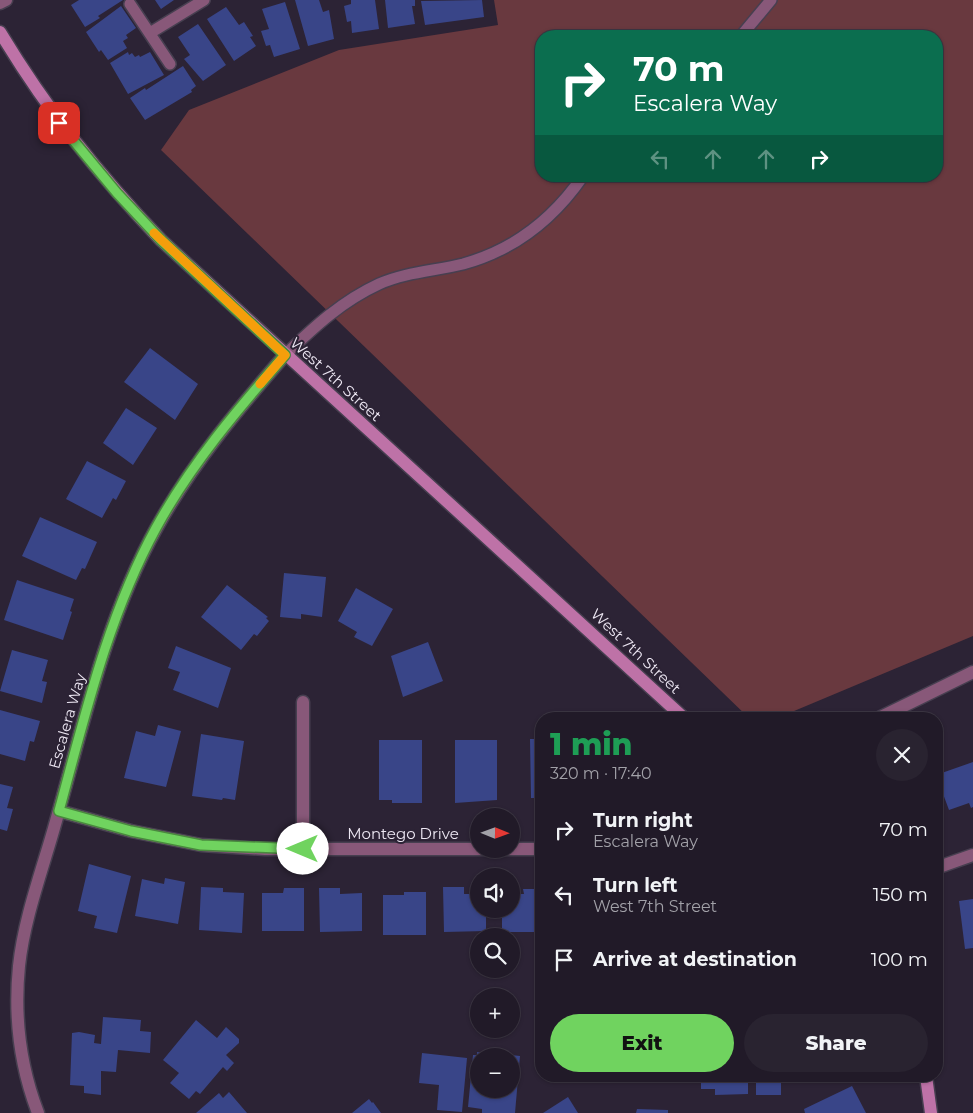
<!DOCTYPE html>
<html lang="en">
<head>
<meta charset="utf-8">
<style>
	body { margin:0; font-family:Montserrat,sans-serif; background:#292330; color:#f1f3f6; height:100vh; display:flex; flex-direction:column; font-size:19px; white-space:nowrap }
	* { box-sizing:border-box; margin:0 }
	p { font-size:16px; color:#a2a1a8 }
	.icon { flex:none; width:28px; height:28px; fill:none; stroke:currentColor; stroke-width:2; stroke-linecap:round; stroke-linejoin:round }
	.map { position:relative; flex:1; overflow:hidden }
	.drawer { position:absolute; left:535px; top:712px; width:408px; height:370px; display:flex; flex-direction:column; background:#211a28; border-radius:20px; box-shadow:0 1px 4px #0004,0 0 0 1px #3e3845 }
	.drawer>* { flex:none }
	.banner { position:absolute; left:535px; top:30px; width:408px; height:152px; border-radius:20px; box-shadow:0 1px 4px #0004,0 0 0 1px #3e3845; background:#0b6e4f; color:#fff; overflow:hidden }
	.needle { width:32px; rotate:91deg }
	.buttons { position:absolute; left:470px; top:808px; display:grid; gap:10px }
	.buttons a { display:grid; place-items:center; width:50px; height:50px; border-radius:50%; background:#211a28; box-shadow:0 1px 4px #0004,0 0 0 1px #3e3845; font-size:25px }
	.pin { position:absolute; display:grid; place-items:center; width:42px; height:42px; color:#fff; margin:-21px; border-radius:10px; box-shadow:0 2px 8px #0006 }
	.me { position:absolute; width:55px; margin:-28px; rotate:270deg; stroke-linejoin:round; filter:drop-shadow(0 0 4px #0008) }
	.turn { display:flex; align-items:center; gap:18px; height:105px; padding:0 15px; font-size:22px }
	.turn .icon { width:65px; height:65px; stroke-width:2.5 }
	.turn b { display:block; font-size:35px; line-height:42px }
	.lanes { display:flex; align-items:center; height:48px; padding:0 15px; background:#0003; justify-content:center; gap:25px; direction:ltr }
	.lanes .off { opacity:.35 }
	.round { display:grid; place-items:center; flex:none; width:52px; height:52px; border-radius:26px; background:#292330 }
	.head { display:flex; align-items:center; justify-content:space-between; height:85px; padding:0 15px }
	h1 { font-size:30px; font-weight:800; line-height:38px; color:#1e9e55 }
	.button { display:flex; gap:10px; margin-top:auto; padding:10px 15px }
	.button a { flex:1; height:58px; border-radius:30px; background:#70d35f; color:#111; font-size:20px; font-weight:800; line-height:58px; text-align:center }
	.button a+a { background:#292330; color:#f1f3f6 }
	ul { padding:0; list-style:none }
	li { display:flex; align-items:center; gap:15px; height:65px; padding:0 15px }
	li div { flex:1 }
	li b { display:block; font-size:19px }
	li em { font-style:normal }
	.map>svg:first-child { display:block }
	.green { fill:#69393f; fill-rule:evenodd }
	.building { fill:#394588 }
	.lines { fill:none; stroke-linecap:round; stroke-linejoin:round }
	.service-casing { stroke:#473f50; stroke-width:14 }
	.minor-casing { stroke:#473f50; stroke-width:15 }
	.tertiary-casing { stroke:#473f50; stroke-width:15 }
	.secondary-casing { stroke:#473f50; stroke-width:15 }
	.service { stroke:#885879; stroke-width:11 }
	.minor { stroke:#885879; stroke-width:12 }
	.tertiary { stroke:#885879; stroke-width:12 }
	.secondary { stroke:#be72a7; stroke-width:12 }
	.route-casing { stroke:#49893e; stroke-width:12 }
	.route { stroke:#70d35f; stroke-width:9 }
	.slow { stroke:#f59e0b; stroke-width:9 }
	.labels { text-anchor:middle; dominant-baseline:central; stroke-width:4; stroke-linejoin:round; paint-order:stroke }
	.street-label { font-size:15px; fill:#eee8f4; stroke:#2c2335 }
</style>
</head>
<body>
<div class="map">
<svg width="973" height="1113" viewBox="0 0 973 1113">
	<rect width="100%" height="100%" fill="#2c2335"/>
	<!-- green -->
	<path class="green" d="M494 0H973V636L775 719H750L161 150 189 110 339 50 498 25ZM541 36H936V176H541Z"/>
	<!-- building -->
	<path class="building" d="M79 0H123L98 16 100 18 85 27 71 5Z
		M155 0H174L161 9Z
		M295 0H319L323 12 329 10 334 39 308 46Z
		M351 0H375L379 29 352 33 351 21 347 22 344 6 351 4Z
		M385 0H415V6H412L415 24 388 28Z
		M482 0 484 17 425 25 421 1Z
		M285 2 300 49 274 57 270 45 266 46 261 31 269 29 262 9Z
		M121 6 136 28 126 35 128 38 123 41 127 48 108 60 101 50 99 52 86 32Z
		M226 7 239 25 244 22 253 36 250 37 256 46 234 61 207 19Z
		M198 24 226 65 203 81 184 59 190 55 178 37Z
		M128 52 129 55 132 53 135 57 139 55 140 57 150 52 164 75 128 94 110 63Z
		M183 66 196 86 191 90 192 92 145 120 130 98 145 88 146 90Z
		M150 348 198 384 175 420 124 382Z
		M126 408 157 428 133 465 103 443Z
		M87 461 126 481 116 500 113 498 102 518 66 499Z
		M40 517 97 542 85 569 82 568 76 580 22 556Z
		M284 573 326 577 322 617 301 614V619L280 617Z
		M17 580 74 599 70 611 72 612 63 640 4 620Z
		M227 585 268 617 266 618 269 621 257 636 254 634 241 650 201 617Z
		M356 588 393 609 372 646 354 637 357 632 338 621Z
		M428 642 443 681 403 697 391 656Z
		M176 646 231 668 218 708 173 690 180 672 168 668Z
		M12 650 48 660 42 681 47 682 42 703 0 691Z
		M0 710 40 721 34 742 30 741 25 761 0 754Z
		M158 725 181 731 166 787 124 778 136 731 155 736Z
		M201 734 244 741 235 800 223 798 222 800 192 796Z
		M530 739H541V798H531Z
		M379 740H422V803H392V800H379Z
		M455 740H497V800L455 803Z
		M973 762V807L971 808 969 803 949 810 936 775Z
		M0 784 13 787 7 808 13 809 7 831 0 829Z
		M89 864 131 876 117 933 94 928 97 916 78 911Z
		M165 878 185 882 178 924 135 916 142 879 164 884Z
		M201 887 223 888V892L244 893 242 933 199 930Z
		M443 887H464V894H479V909H486V931L444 932Z
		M284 888H304V931H262V893H283Z
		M319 888H340V894L362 893V931L320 932Z
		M523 889H541V932H502V909H511V894H524Z
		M404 892H426V935H383V895H404Z
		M973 899V948L965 949 959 901Z
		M103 1017 141 1020 140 1031 151 1032 150 1053 118 1050 116 1072 101 1071V1095L84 1093V1086L70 1085 72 1033 79 1032 95 1035 94 1043 101 1044Z
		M196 1020 217 1038 226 1027 239 1039V1043L226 1055 234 1063 227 1071 223 1067 200 1094 196 1091 189 1099 170 1083 179 1073 163 1060Z
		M477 1052 493 1054 492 1056H479V1089H511V1055L520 1056 515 1113H482V1109L468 1107 473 1055H477Z
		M422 1053 467 1058 462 1112 437 1110 439 1085 419 1083Z
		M494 1054 508 1055V1056H493Z
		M701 1076H748V1094L715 1095V1089H701Z
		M756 1076H791V1079H781V1095H756Z
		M852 1086 866 1113H805L804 1109Z
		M229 1092 247 1113H196L219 1093 223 1098Z
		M568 1097 578 1113H543Z
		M369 1099 372 1103 373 1102 381 1113H352Z
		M637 1109 668 1110V1113H636Z"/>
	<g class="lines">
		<defs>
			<path id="service" d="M130 4 170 64
				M150 33 204 0
				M741 36 771 0
				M285 355C314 327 342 301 379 284 406 272 435 271 463 264 514 250 554 218 583 176"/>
			<path id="minor" d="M0 3 6 0
				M59 811 131 831 201 845 265 849H541
				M303 849V702
				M936 868 973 855
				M38 1113C20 1066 14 1016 19 966 24 918 43 868 56 821 84 722 106 618 157 527 192 464 238 409 285 355"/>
			<path id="tertiary" d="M877 719 973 672"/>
			<path id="secondary" d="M0 32C47 110 98 174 161 240L685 719
				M926 1076 931 1113"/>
		</defs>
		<!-- service casing -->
		<use href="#service" class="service-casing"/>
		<!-- minor casing -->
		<use href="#minor" class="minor-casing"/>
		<!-- tertiary casing -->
		<use href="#tertiary" class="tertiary-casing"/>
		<!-- secondary casing -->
		<use href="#secondary" class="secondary-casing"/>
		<!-- service -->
		<use href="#service" class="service"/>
		<!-- minor -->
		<use href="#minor" class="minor"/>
		<!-- tertiary -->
		<use href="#tertiary" class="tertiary"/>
		<!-- secondary -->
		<use href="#secondary" class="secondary"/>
	</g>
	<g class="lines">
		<defs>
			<path id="route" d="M59 123 117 193 161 240 285 355C238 409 191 464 156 528 108 616 85 715 59 811L131 831 201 845 303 849"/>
		</defs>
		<!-- route casing -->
		<use href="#route" class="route-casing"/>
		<!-- route -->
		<use href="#route" class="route"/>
		<!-- slow -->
		<path class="slow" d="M154 233 285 355 260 384"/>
	</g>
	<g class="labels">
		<!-- street labels -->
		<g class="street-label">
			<text transform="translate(336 379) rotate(42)">West 7th Street</text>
			<text transform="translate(636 651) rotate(43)">West 7th Street</text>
			<text transform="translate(67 721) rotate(-74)">Escalera Way</text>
			<text x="403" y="833">Montego Drive</text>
		</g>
	</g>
</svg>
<div class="buttons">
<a><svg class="needle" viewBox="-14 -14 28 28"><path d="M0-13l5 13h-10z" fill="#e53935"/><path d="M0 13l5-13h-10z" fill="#a2a1a8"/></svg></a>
<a><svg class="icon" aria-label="sound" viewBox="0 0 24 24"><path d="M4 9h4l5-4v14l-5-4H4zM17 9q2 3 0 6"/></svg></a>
<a><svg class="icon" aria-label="search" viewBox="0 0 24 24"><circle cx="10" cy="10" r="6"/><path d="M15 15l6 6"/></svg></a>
<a>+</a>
<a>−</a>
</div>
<div class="pin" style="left:59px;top:123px;background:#d93025"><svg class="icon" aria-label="arrive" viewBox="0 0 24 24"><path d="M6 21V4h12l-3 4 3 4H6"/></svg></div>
<svg class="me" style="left:303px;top:849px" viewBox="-20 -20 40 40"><circle r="19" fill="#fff"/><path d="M0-13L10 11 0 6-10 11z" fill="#70d35f"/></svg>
<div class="banner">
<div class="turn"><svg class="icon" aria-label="right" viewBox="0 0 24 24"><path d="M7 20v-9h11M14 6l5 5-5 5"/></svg><div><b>70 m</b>Escalera Way</div></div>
<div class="lanes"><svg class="icon off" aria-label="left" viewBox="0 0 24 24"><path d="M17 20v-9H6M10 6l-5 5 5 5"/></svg><svg class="icon off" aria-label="ahead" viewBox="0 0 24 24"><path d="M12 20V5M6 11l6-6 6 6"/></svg><svg class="icon off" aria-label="ahead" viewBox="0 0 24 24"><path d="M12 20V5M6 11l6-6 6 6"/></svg><svg class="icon" aria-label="right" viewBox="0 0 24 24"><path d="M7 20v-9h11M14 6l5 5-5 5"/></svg></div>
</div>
<section class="drawer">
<div class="head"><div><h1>1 min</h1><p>320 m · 17:40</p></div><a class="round"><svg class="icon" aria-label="close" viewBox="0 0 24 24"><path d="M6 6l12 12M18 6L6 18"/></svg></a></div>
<ul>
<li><svg class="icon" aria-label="right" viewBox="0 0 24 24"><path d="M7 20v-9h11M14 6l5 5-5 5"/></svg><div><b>Turn right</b><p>Escalera Way</p></div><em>70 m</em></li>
<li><svg class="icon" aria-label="left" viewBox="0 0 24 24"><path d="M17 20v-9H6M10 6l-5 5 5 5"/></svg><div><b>Turn left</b><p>West 7th Street</p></div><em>150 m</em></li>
<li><svg class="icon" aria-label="arrive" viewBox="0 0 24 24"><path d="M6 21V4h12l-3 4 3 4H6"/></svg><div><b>Arrive at destination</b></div><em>100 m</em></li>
</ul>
<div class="button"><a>Exit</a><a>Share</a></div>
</section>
</div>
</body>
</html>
